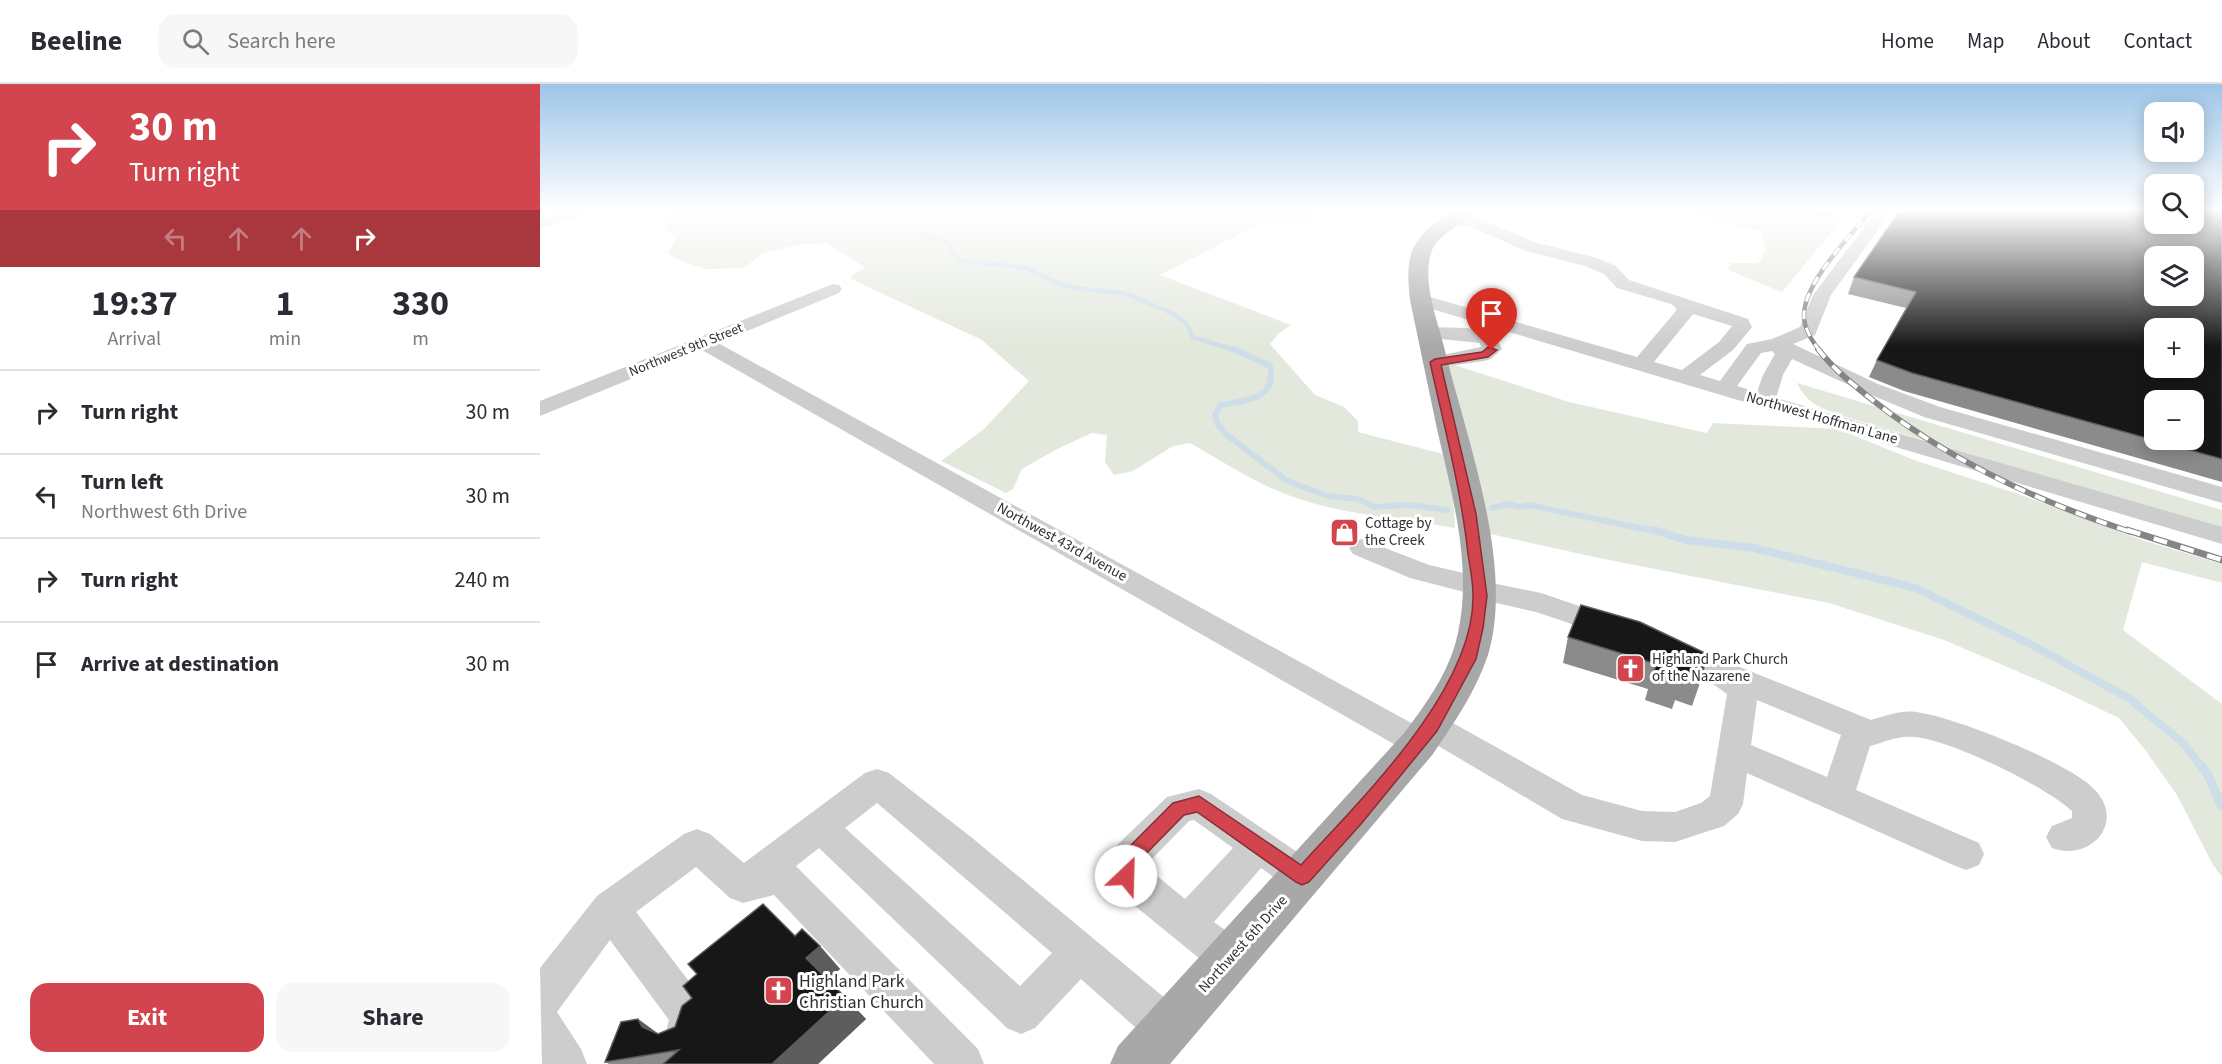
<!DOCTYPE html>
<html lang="en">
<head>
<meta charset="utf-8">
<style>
	body { margin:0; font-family:"Source Sans 3",sans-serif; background:#f7f7f7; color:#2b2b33; height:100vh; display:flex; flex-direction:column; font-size:22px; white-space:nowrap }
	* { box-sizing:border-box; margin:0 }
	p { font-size:20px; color:#7c7c81 }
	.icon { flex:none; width:33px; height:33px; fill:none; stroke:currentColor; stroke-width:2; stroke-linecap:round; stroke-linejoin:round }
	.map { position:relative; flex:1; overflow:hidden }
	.panel { display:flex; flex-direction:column; background:#fff; width:540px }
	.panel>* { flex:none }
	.hud { background:#d3454e; color:#fff; overflow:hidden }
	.fabs { position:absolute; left:1604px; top:18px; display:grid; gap:12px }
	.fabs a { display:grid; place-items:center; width:60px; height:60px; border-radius:12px; background:#fff; box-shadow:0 3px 15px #0003; font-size:30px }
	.pin { position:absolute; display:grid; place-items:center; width:51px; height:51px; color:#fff; margin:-62px -26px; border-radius:50% 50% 50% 0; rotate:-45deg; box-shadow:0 0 6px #0007 }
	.pin .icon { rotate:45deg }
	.me { position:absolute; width:66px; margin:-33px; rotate:24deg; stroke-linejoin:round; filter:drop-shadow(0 0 4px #0008) }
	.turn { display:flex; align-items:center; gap:21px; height:126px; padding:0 30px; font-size:27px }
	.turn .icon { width:78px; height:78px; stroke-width:2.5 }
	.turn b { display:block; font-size:42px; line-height:51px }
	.lanes { display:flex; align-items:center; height:57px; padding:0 30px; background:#0003; justify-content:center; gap:30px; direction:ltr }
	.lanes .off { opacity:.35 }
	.eta { display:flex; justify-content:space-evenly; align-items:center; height:102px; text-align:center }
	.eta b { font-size:36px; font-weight:700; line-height:42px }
	.action { display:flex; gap:12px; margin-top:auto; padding:12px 30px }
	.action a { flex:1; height:69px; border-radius:18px; background:#d3454e; color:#fff; font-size:24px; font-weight:700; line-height:69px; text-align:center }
	.action a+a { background:#f7f7f7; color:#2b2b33 }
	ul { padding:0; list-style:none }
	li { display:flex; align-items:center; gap:18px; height:84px; padding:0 30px; border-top:2px solid #e1e1e2 }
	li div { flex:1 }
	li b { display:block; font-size:22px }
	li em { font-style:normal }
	header { display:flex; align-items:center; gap:36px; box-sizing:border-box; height:84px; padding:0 30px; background:#fff; border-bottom:2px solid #e1e1e2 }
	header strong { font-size:28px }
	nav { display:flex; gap:33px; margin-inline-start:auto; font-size:21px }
	.search { width:420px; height:54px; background:#f7f7f7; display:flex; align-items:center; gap:15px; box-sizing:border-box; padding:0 21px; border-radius:18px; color:#7c7c81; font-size:22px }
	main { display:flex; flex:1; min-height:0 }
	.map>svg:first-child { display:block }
	.green { fill:#e3e8dc }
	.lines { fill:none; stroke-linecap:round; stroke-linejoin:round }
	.stream-far3 { stroke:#cedee9; stroke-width:4.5 }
	.stream-far2 { stroke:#cedee9; stroke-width:6 }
	.stream-far1 { stroke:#cedee9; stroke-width:8 }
	.stream { stroke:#cedee9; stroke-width:9 }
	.minor { fill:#cdcdcd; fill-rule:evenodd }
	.major { fill:#a8a8a8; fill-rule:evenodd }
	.rail-far2-casing { stroke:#858585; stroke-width:4.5 }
	.rail-far1-casing { stroke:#858585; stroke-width:6 }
	.rail-casing { stroke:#858585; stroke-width:7 }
	.rail-far2 { stroke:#fff; stroke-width:3; stroke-dasharray:9; stroke-linecap:butt }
	.rail-far1 { stroke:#fff; stroke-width:4; stroke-dasharray:11; stroke-linecap:butt }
	.rail { stroke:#fff; stroke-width:4.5; stroke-dasharray:14; stroke-linecap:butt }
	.wall { fill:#8b8b8b }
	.shaded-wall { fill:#5d5d5d }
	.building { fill:#171717; stroke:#5d5d5d; stroke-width:1.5; fill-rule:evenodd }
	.route { fill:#d3454e; stroke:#892d33; stroke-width:1.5 }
	.labels { text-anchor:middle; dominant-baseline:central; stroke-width:6; stroke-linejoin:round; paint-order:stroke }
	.far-street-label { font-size:14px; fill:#303030; stroke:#fff }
	.street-label { font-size:15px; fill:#303030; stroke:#fff }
	.poi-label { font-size:15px; fill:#303030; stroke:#fff; text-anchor:start }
	.near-poi-label { font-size:18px; fill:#303030; stroke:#fff; text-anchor:start }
</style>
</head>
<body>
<header>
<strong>Beeline</strong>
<div class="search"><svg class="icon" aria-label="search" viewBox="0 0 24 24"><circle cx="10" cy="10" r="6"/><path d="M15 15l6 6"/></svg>Search here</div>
<nav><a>Home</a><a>Map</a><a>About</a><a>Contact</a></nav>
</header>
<main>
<section class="panel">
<div class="hud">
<div class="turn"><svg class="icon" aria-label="right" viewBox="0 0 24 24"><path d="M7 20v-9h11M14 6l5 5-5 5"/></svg><div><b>30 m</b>Turn right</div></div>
<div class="lanes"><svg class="icon off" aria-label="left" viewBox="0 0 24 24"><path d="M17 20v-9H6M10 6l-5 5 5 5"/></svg><svg class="icon off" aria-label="ahead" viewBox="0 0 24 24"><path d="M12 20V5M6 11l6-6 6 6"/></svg><svg class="icon off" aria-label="ahead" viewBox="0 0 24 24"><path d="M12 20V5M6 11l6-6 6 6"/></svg><svg class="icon" aria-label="right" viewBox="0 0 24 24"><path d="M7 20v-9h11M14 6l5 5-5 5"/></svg></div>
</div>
<div class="eta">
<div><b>19:37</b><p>Arrival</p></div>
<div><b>1</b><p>min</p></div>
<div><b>330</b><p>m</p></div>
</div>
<ul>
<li><svg class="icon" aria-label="right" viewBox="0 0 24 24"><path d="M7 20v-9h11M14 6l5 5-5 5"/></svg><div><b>Turn right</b></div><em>30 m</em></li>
<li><svg class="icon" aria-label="left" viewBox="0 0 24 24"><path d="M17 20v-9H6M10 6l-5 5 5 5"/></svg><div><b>Turn left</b><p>Northwest 6th Drive</p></div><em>30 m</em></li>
<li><svg class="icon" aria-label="right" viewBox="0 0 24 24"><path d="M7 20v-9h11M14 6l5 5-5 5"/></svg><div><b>Turn right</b></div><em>240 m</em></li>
<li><svg class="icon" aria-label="arrive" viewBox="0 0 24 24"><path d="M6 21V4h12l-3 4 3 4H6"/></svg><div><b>Arrive at destination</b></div><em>30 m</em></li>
</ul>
<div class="action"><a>Exit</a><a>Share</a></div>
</section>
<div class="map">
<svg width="1682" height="980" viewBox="0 0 1682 980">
	<rect width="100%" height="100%" fill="#fff"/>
	<!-- green -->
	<path class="green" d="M137 125H775L767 136 756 140 717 141 620 191 751 241 739 249 730 260 775 311 804 323 818 337V348L903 370 913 412 915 444C860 434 801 431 748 411 713 398 682 377 650 359L633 362 593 387 574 391 565 378 567 351 552 349 517 365 482 385 473 405 466 409 401 377 444 345 489 297 442 256 311 195 313 190 326 184 287 159 261 160 223 169 204 184 166 185 136 175 128 169 136 153 124 144 123 133Z
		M1128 125H1256L1301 136 1242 208 1188 186 1191 179H1218L1226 166 1221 147Z
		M902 277 1029 318 1167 349 1173 339 1298 345 1374 376 1484 412 1602 456 1682 480V499L1602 478 1583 546 1682 620V793L1673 781 1637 711 1606 667 1579 634 1514 603 1404 556 1289 519 1059 474 946 449Z
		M1257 299 1682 426V445L1306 333C1285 326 1267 321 1257 299Z"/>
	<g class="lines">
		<!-- stream-far3 -->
		<path class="stream-far3" d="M365 125 363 137 375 140 383 150 407 159 418 176 486 184 520 200 541 205 584 209 632 229 646 239 653 253 697 267"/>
		<!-- stream-far2 -->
		<path class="stream-far2" d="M694 265 730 282C737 315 706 317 681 321L675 331 678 341 686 350 747 397 788 412 818 415 835 423 868 421 907 426
			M952 424 968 420 979 423 989 421 1119 448"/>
		<!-- stream-far1 -->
		<path class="stream-far1" d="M1114 446 1146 456 1214 464 1376 504 1496 563 1590 615 1644 660 1660 681"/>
		<!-- stream -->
		<path class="stream" d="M1659 679 1668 691 1682 723"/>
		<!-- minor -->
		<path class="minor" d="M29 125H54L52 128 0 144V134Z
			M1338 125H1353L1291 211 1275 251 1253 260 1338 300 1400 323 1682 403V419L1384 333 1324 308 1252 275 1243 291 1236 314 1682 443V460L875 220 872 216 875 212H887L1097 273 1136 227V224L1131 220 1077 204 1064 190 1045 182 986 167 931 143 909 137 907 134 909 131 915 129 943 137 998 159 1057 174 1076 182 1089 196 1208 235 1212 243 1193 266 1160 291 1180 297 1207 260 1232 255 1260 243 1273 211ZM1153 230 1192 242 1179 258 1142 286 1114 278ZM1232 267 1235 270 1223 291 1217 308 1197 302 1221 269Z
			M293 200 299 201 302 205 299 209 178 259 875 641 880 633 891 629 902 633 1042 711 1102 727 1135 728 1161 719 1170 712 1187 610 1166 595 1121 574 1116 566 1121 558 1131 555 1331 636C1345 632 1361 626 1376 628 1412 632 1531 679 1555 706 1586 739 1550 778 1512 764L1506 753 1512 742 1532 734V727C1503 701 1413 657 1375 653 1359 651 1344 658 1330 662L1316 706 1439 759 1444 770 1439 781 1426 786 1413 781 1207 689 1203 720 1198 730 1184 742 1135 758 1102 757 1022 735 895 660 890 668 879 672 868 668 162 266 0 332V317ZM1217 616 1301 651 1287 693 1211 661Z
			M888 243 927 244 955 251 962 265 951 275 944 277 895 284 888 282 885 278 888 274 941 263 940 259 881 253 878 249 881 245Z
			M822 455 889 481 950 495 952 499 1001 509 1080 536 1084 543 1080 550 1070 553 996 528 930 513 928 509 870 494 813 470 809 464 813 458Z
			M337 685 349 689 431 753 643 929 649 944 643 959 628 965 613 959 541 895 495 944 481 950 467 944 279 764 256 782 438 965 444 980H394L234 811 203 819 190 814 156 783 96 828 164 917 170 931 162 962 147 968 132 962 126 947 129 936 70 856 17 928 41 965 47 980H2L0 884 57 812 144 750 157 745 170 750 204 779 325 689ZM337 719 512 869 480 902 305 744Z
			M659 705 671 710 775 780 780 792 775 804 762 809 749 804 721 784 674 838 704 860 710 874 704 888 690 893 676 888 573 804 568 792 569 776 574 764 627 713ZM654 736 693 764 645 815 605 782 649 737Z"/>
		<!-- major -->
		<path class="major" d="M914 125H936C924 142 898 148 891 169 882 198 897 235 904 263 926 353 975 481 948 571 936 607 914 639 893 670L630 980H570L578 962 865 648C885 621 905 594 915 561 935 490 913 415 897 345 888 302 879 259 870 216 864 164 873 155 914 125Z"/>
		<defs>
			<path id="rail-far2" d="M1280 267C1271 256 1263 242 1264 229 1267 194 1311 152 1332 125"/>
			<path id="rail-far1" d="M1278 265C1294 286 1315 302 1335 318 1412 378 1499 418 1591 448"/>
			<path id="rail" d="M1587 446 1682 476"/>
		</defs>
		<!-- rail-far2 casing -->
		<use href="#rail-far2" class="rail-far2-casing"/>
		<!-- rail-far1 casing -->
		<use href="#rail-far1" class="rail-far1-casing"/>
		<!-- rail casing -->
		<use href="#rail" class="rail-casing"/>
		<!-- rail-far2 -->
		<use href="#rail-far2" class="rail-far2"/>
		<!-- rail-far1 -->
		<use href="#rail-far1" class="rail-far1"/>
		<!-- rail -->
		<use href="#rail" class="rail"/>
	</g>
	<!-- wall -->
	<path class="wall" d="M1256 125H1296L1289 133Z
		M1682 125V398L1364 307 1329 293 1337 276 1366 224 1308 210 1314 193Z
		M1041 521 1161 596 1152 622 1135 616 1132 625 1105 616 1108 605 1023 579 1028 553Z
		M255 852 280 862 300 885 288 896 326 935 278 980H69L65 978 98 935 118 950 135 943Z"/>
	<!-- shaded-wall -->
	<path class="shaded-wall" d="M1292 125H1296L1289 133Z
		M280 862 300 885 287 896 266 874Z
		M305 913 326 935 278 980H232Z
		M98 935 127 956 102 943Z"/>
	<!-- building -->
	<path class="building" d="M1361 125H1614V140H1653V125H1682V375L1372 289 1337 276 1376 208 1314 193ZM1614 172H1653V212H1614ZM1614 244H1653V284H1614ZM1614 316H1653V356H1614Z
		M1041 521 1100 538 1167 570 1161 596 1143 591 1141 599 1113 591 1116 580 1028 553Z
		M223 820 255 852 262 845 280 862 266 874 305 913 232 980H123L139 966 65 978 81 938 98 935 102 943 118 950 135 943 142 922 152 914 143 902 157 890 148 880Z"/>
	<!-- sky -->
	<linearGradient id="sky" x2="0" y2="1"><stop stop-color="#9dc5e8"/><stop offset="0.48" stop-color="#fff"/><stop offset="1" stop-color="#fff" stop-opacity="0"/></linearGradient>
	<rect width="1682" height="263" fill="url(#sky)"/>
	<!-- route -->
	<path class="route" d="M948 263 957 266 948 273 901 281 936 430 947 512 943 544 936 575 897 647 821 740 769 798 762 801 756 798 657 728 644 731 596 780 592 798 586 801 579 798 577 792 581 771 633 719 659 712 761 781C821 715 935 605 933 511 933 497 930 483 928 470 921 405 904 342 890 278L895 275 942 268Z"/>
	<!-- icons -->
	<defs>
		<symbol id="shop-square" viewBox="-11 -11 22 22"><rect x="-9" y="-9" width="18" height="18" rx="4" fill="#d3454e" stroke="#fff"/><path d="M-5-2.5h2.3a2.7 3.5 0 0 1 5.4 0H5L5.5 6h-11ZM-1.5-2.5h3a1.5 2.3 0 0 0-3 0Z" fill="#fff"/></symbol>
		<symbol id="church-square" viewBox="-11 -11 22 22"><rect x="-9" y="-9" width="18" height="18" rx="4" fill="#d3454e" stroke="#fff"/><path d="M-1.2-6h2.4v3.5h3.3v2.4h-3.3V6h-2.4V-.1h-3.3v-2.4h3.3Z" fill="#fff"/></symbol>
	</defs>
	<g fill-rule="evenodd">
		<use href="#shop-square" x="788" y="432" width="33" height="33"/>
		<use href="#church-square" x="1074" y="568" width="33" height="33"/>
		<use href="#church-square" x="222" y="890" width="33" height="33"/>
	</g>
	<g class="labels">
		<!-- far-street labels -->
		<g class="far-street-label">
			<text transform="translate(146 266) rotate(-22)">Northwest 9th Street</text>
		</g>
		<!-- street labels -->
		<g class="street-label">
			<text transform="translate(1282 334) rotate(16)">Northwest Hoffman Lane</text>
			<text transform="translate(522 458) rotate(29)">Northwest 43rd Avenue</text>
			<text transform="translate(703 860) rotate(-48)">Northwest 6th Drive</text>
		</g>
		<!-- poi labels -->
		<g class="poi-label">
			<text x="825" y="439">Cottage by<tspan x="825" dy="17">the Creek</tspan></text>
			<text x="1112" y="575">Highland Park Church<tspan x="1112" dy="17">of the Nazarene</tspan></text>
		</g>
		<!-- near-poi labels -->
		<g class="near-poi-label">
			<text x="259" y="897">Highland Park<tspan x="259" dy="21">Christian Church</tspan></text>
		</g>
	</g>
</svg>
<div class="fabs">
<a><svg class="icon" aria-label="sound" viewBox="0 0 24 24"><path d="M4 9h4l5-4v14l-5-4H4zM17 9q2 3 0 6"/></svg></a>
<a><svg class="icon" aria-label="search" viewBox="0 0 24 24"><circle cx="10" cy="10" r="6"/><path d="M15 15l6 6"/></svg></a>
<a><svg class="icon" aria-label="layers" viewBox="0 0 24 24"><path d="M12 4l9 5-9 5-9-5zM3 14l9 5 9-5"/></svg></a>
<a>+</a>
<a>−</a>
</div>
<div class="pin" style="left:952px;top:266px;background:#d93025"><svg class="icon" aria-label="arrive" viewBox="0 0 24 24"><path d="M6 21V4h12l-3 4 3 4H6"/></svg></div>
<svg class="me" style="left:586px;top:792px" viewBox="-20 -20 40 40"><circle r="19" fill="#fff"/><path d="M0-13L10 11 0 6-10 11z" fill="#d3454e"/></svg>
</div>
</main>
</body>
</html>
